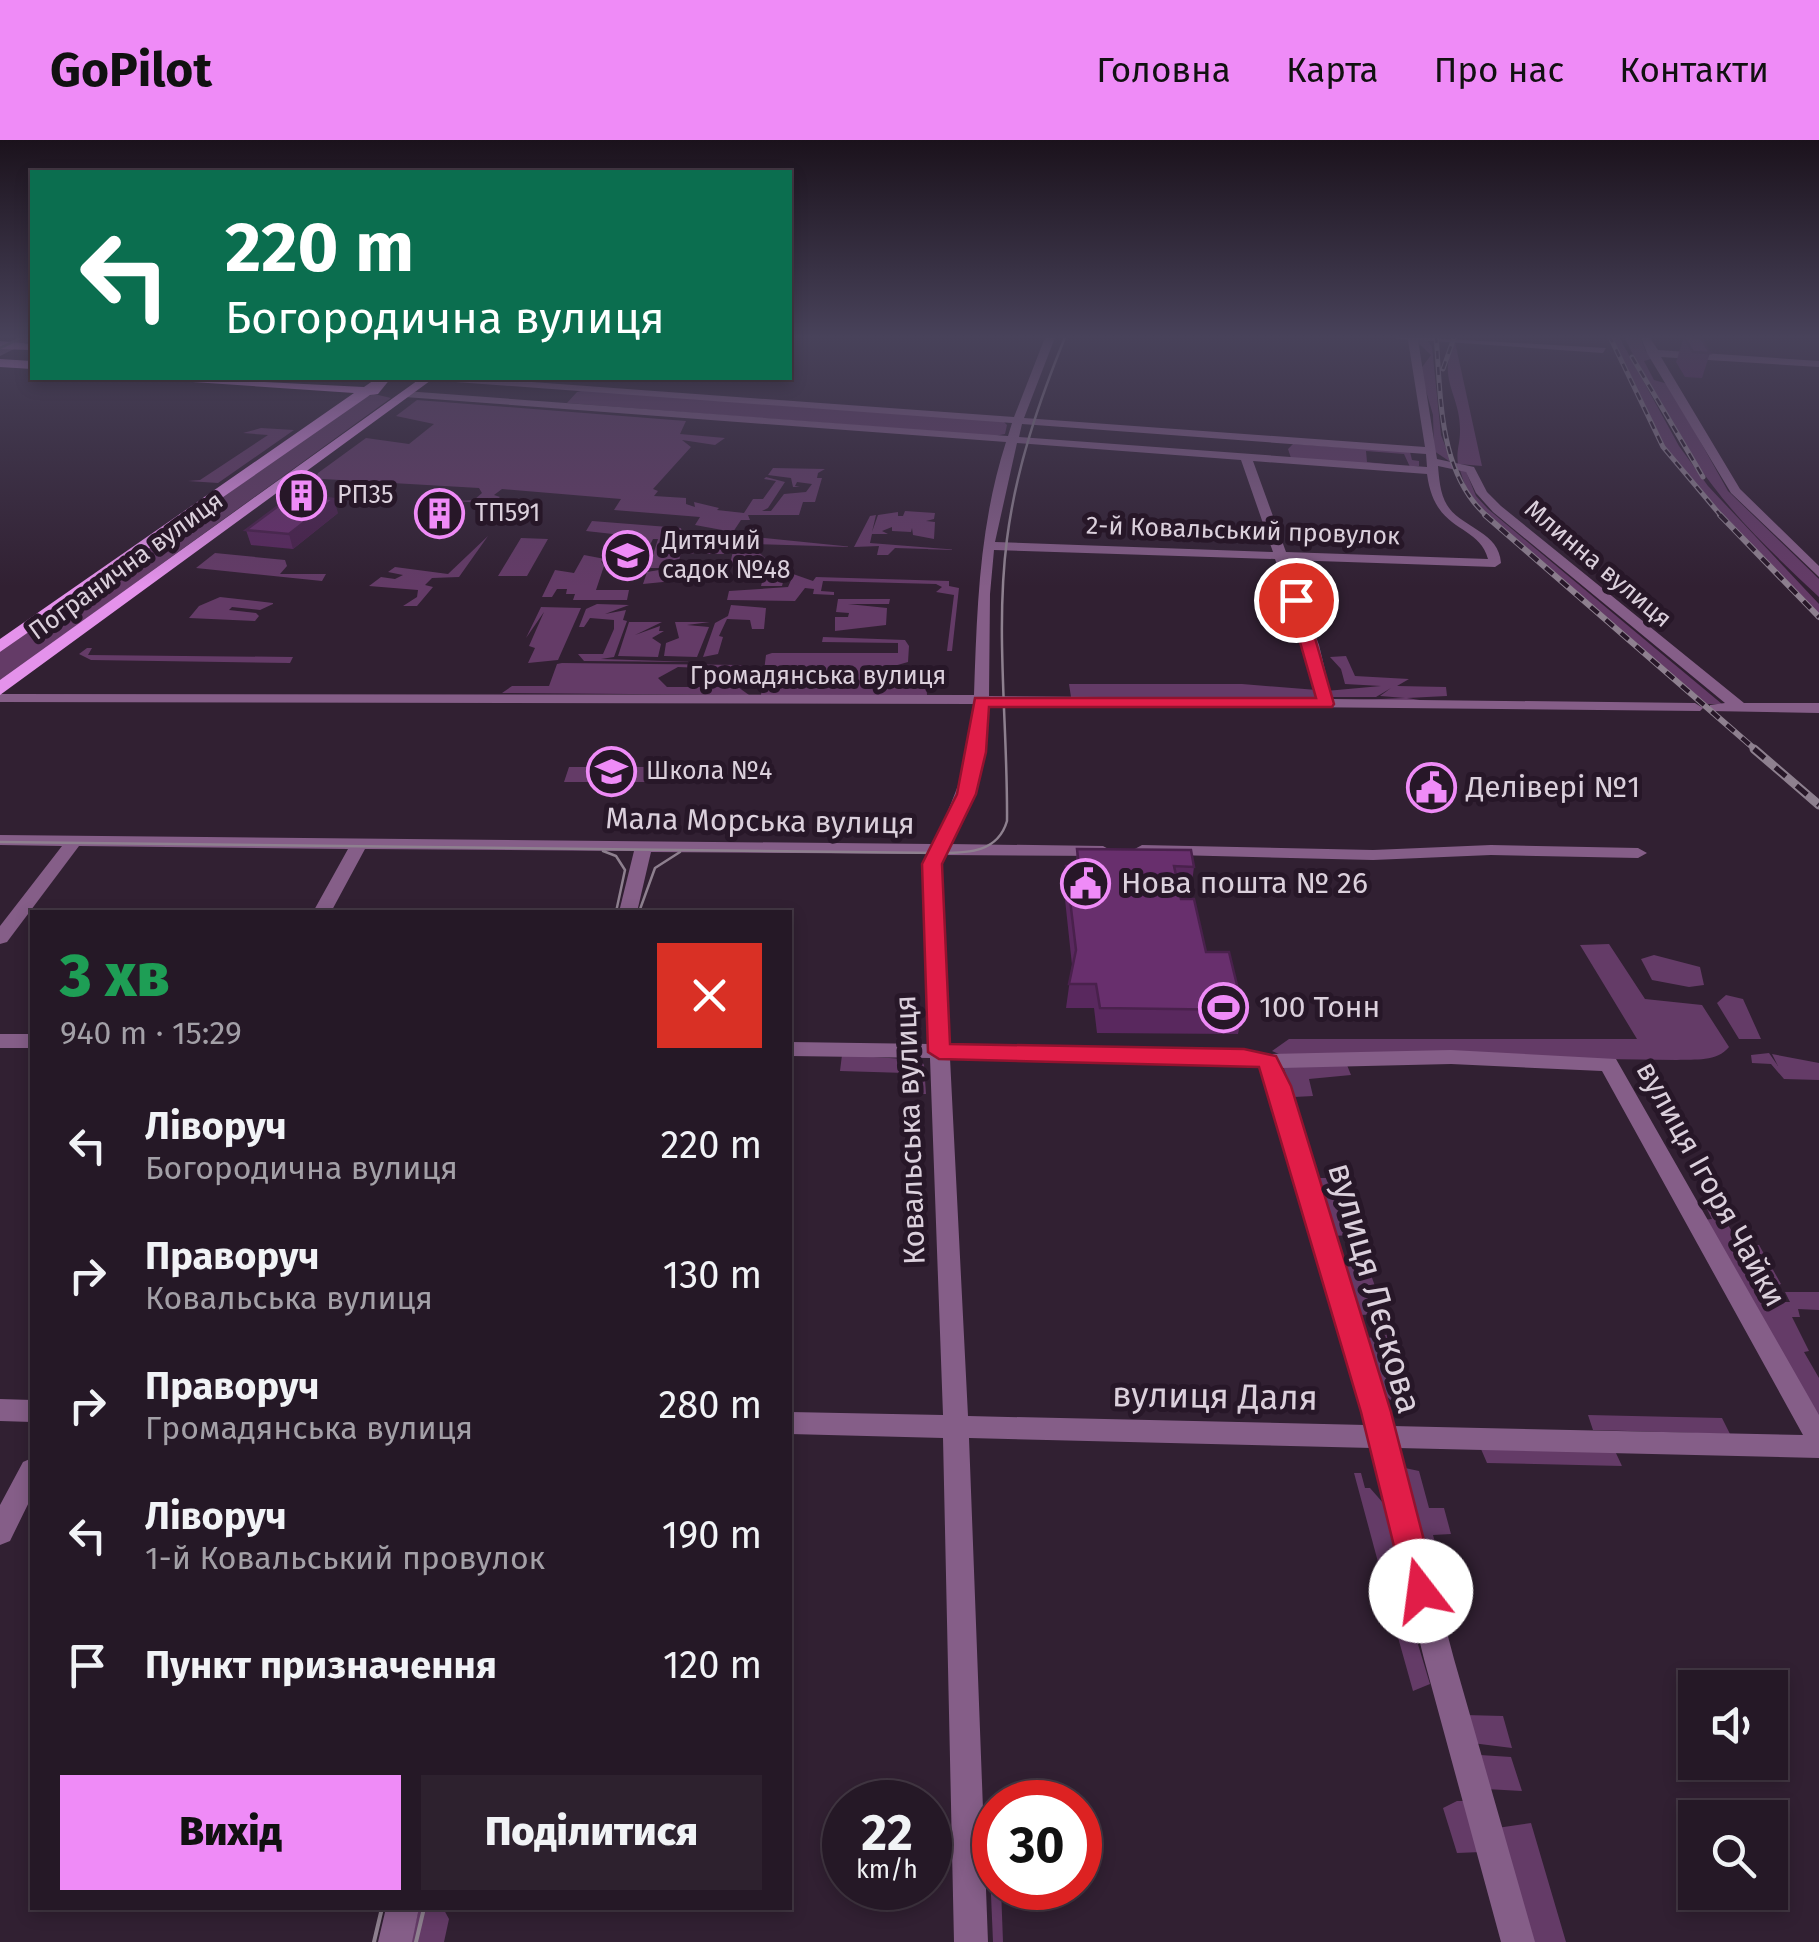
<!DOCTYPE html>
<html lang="uk">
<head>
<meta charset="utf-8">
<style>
	body { margin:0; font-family:"Fira Sans",sans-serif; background:#2d212e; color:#f1f3f6; height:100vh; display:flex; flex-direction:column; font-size:38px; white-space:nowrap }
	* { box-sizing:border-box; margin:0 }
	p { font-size:32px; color:#a3a0a7 }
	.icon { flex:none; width:55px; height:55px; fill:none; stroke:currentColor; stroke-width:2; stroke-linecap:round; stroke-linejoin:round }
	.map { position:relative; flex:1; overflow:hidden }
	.sheet { position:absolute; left:30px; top:770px; width:762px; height:1000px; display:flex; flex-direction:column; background:#251826; border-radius:0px; box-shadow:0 5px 15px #0003,0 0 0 2px #423743 }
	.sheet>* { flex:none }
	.hud { position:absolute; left:30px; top:30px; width:762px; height:210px; border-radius:0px; box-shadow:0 5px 15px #0003,0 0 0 2px #423743; background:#0b6e4f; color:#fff; overflow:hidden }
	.fabs { position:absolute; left:1678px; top:1530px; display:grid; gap:20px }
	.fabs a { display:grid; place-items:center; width:110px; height:110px; border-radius:0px; background:#251826; box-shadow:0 5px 15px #0003,0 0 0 2px #423743; font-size:50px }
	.speed { position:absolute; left:822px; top:1640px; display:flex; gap:20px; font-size:50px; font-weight:700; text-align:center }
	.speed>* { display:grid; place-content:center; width:130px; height:130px; border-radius:50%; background:#251826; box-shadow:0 5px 15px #0003,0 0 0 2px #423743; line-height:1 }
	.speed small { font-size:25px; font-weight:400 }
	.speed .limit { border:15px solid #d22; background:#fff; color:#111 }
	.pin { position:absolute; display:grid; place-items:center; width:85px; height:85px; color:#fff; margin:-42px; border:5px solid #fff; border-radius:50%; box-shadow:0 2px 10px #0007 }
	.me { position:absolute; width:110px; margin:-55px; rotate:345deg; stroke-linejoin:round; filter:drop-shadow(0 0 8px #0008) }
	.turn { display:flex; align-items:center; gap:35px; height:210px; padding:0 30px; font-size:45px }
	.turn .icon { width:130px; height:130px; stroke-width:2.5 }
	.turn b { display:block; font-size:70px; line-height:85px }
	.round { display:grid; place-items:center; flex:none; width:105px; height:105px; border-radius:0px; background:#2d212e }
	.head { display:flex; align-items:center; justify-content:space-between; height:170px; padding:0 30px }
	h1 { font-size:60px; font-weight:800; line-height:75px; color:#1e9e55 }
	.primary-button { display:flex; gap:20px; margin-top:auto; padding:20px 30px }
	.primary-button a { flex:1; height:115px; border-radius:0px; background:#ef8bf7; color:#111; font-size:40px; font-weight:800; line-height:115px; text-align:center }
	.primary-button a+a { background:#2d212e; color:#f1f3f6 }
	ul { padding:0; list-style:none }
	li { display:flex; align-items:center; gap:30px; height:130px; padding:0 30px }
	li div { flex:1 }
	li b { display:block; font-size:38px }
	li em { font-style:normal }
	header { display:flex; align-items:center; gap:60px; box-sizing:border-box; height:140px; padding:0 50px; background:#ef8bf7; color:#111 }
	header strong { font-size:48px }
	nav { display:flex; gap:55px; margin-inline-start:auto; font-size:35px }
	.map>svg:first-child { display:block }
	.green { fill:#643b67 }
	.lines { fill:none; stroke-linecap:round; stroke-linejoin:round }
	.minor { fill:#855e88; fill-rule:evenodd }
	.major { fill:#e492eb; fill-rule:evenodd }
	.tram-far1 { stroke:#8e808f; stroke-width:2.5 }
	.tram { stroke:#8e808f; stroke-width:4 }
	.rail-far2-casing { stroke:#8e808f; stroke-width:5 }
	.rail-far1-casing { stroke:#8e808f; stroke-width:6 }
	.rail-casing { stroke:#8e808f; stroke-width:9 }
	.rail-far2 { stroke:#271728; stroke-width:2.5; stroke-dasharray:8; stroke-linecap:butt }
	.rail-far1 { stroke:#271728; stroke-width:4; stroke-dasharray:10; stroke-linecap:butt }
	.rail { stroke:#271728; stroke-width:5; stroke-dasharray:14; stroke-linecap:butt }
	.wall { fill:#59285e }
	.shaded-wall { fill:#49214c }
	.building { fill:#682f6d; stroke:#49214c; stroke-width:2.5 }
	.route { fill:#e11d48; stroke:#92132f; stroke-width:2.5 }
	.labels { text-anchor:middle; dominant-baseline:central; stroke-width:10; stroke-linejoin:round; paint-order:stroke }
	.far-poi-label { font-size:25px; fill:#dbd0dc; stroke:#271728; text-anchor:start }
	.far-street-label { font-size:25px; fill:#dbd0dc; stroke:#271728 }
	.poi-label { font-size:30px; fill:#dbd0dc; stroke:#271728; text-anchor:start }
	.street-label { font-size:30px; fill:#dbd0dc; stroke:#271728 }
	.near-street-label { font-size:35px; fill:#dbd0dc; stroke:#271728 }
</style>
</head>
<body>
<header>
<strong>GoPilot</strong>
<nav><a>Головна</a><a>Карта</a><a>Про нас</a><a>Контакти</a></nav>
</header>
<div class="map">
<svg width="1819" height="1802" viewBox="0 0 1819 1802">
	<rect width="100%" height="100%" fill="#312032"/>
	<!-- green -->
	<path class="green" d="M1610 195H1618L1679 306 1708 346 1819 464V474L1719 372 1665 307Z
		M1623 195H1639L1646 212 1654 218 1644 221 1654 240 1668 244 1728 351 1819 439V457C1782 422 1744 387 1713 346 1677 300 1649 246 1623 195Z
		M1415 200H1427L1432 207 1441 295 1452 323 1434 311 1433 275 1420 230 1431 215Z
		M1455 202 1482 326 1458 324C1456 311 1460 304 1460 291 1461 255 1436 239 1455 202Z
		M585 250 1003 281 1007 285 1005 294 995 296 567 263 577 252Z
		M374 254 391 258 0 541V512L362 258Z
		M417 260 686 281 680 294 725 298 715 305 682 300 691 307 653 349 658 351 654 356 686 358V364L695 367 694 362 719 368 717 370 744 373 753 359H763L776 341 764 339 766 337 785 342 768 368 762 371H771L784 354 806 352 812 344 797 342 795 346 800 347H793L791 338 768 335 773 328 825 329 818 333 817 338H822L815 362H803L799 375H748L750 380H741L733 392 695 385 700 377 614 370 621 359 502 349 494 355 500 357 492 364 456 361 474 360 482 353 479 348 323 339 314 343 318 333 366 298 409 304 434 284 396 276Z
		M261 288 294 290 218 343 188 341 200 340 268 295 243 293Z
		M1293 304 1410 312 1412 320 1419 321V326L1410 327 1404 314 1366 311 1367 322 1404 326 1291 318 1288 309Z
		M1459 327 1465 329 1476 356 1488 369 1722 564H1707L1479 369 1468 355Z
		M905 371 935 373 934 379 926 381 935 382 934 399 913 395 912 388 911 392 892 391V387L882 391 888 394H872L870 403 959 410 895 408 888 415H877L879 406 854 407 870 376 876 375 872 392 878 375 898 372V376H903Z
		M592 381 681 388 684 403 673 441 643 444 647 432 671 428H649L658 399H653L650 405 637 404 640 397 586 391Z
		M716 393 853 407 758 404 753 407 776 428 813 441 816 437 949 441V446L959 448 952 511H947L954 455 936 452 942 447 936 444 823 441 821 451 834 452V455L813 454 814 449 805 448 795 461 727 460 729 451 788 447 792 438H784L782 446H761L766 426 730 424 734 407H726L724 414H705L704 411 690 414 693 399 714 400Z
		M488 396 459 437 432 438 425 445 433 447 417 466H403L417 457 418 450 369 446 381 437 395 439 403 435 388 432 395 427 448 434Z
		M521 398 548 399 527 436H498Z
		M215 413 285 420 287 426 280 434H326L322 441 196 428Z
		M584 415 605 419 601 421 604 426 596 450H629L627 460H573L575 454H566L567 449H557L552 457H542L555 430 574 433Z
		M220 457 273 463V464L260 470 232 467 229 470 256 473 259 476 255 481 189 478 199 466Z
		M838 459H890L889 464H848L887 468 886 485 835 491V477H848L849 473 836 472Z
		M597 464 629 465 605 474 626 470 623 480 627 481 614 517 601 519 696 522 584 521 578 514H603L614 489V480L590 478 584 487H579L586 469Z
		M731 465 766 468 764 489H752L750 480 727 479 719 496 723 497 718 514 703 517 715 483 728 476Z
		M541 467 581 468 558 520 528 523 535 508 529 506 544 472 526 498Z
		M629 482H662L635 495 660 486 659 491H664L652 498 661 504 658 517 618 516Z
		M675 482H710L687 485 709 487 697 517 664 516 666 503 679 498Z
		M823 497 905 500 909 506 908 522 894 526 892 538 926 541 927 555H761L766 515 772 513H898V503L822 502Z
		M87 508H92L88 515 293 517 290 523 91 520 79 514Z
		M1346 516 1355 536 1409 539 1397 546 1446 547 1447 556 1407 558 1426 561 1357 560 1405 558 1380 556 1391 548 1376 557H1328L1326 551 1381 546 1345 544 1341 529 1330 517Z
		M562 523 742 525 753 530 678 527 658 538 667 547H738L749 555 502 553 512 546H549L557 524Z
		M1069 544H1242L1317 550 1318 557 1312 560 1071 557Z
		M569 627H657L652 642H564Z
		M1609 804 1645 859 1702 865 1729 907C1717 922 1695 919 1677 920L1281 915 1272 911 1289 899H1637L1580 805Z
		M1654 815 1700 827 1704 845 1689 847 1652 840 1641 819Z
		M1726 855 1743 859 1761 899H1739L1717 863Z
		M1769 913 1778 926 1772 914 1819 923V940L1784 939 1771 924 1752 923 1751 915Z
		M842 915 921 920 924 925 926 954H906V933L840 931Z
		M1347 925 1351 935 1309 939 1313 956 1294 957 1283 926Z
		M1317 1038H1338L1355 1095 1331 1096Z
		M1704 1063H1715L1740 1105H1759L1781 1144 1775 1146 1784 1162H1790L1785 1152H1819V1170L1798 1169 1800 1177H1792L1809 1211 1804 1212 1819 1238V1282L1703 1080 1712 1079Z
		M1339 1121H1366L1385 1174 1358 1175Z
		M1392 1194 1405 1236H1386L1393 1262 1385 1255 1368 1198Z
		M1588 1275 1722 1278 1730 1294 1593 1290Z
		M1481 1309 1615 1311 1622 1326 1487 1323Z
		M1405 1328 1419 1331 1429 1368H1444L1451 1394 1433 1395 1439 1418 1422 1416Z
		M1354 1333H1361L1365 1348H1370L1391 1372 1404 1445 1385 1448Z
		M1387 1458H1404L1430 1544 1413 1551Z
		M1465 1575 1503 1576 1512 1608 1472 1603Z
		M1480 1615 1511 1617 1522 1651 1486 1649Z
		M998 1660 995 1748H1001L1003 1802H993L987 1661Z
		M1457 1661H1467L1481 1712 1457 1713 1443 1668Z
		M1531 1683 1566 1802H1531L1497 1688Z
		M419 1768H443L449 1779 444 1802H411Z"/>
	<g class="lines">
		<!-- minor -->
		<path class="minor" d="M32 195V200L0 216V209Z
			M1046 195H1056L1024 278 1425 307 1408 200 1376 195 1606 208 1603 213 1418 200 1437 319 1474 327 1487 352 1501 366 1744 563H1819V573L1710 571V565L1725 563 1493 372 1476 353 1466 332 1438 326C1439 337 1440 354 1447 365 1461 388 1499 391 1501 423L1495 427 1288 420 1319 505 1332 559 1695 563 1703 568 1700 571 989 564C986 620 973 655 949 704L1103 706 1112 711 1103 716 944 715 941 724 950 905 1222 909 1268 914 1451 910 1616 919 1819 1275V1318L1398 1308 1454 1519 1535 1802H1501L1424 1519 1372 1308 969 1298 988 1802H954L943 1298 790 1294V1272L943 1275 930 918 790 916V902L930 904 923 724 927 714 651 712 637 772H619L634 711 365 709 331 772H313L348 709 79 706 7 802 0 804V786L62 706 0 705V695L932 704C957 655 970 620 974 564L0 562V554L974 555C977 469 979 386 1006 302L405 257 400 254 405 251 1008 296 1012 283 442 241 437 238H476L1014 277ZM1022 284 1426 314 1427 327 1019 297ZM1017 303 1241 320 1273 412 995 402ZM1253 321 1427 334C1435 395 1478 382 1488 419L1286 412ZM994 410 1275 419 1305 505 1317 559 989 556 990 454ZM950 918 1222 923 1260 927 1271 952 1366 1285 968 1276ZM1451 924 1602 931 1803 1295 1392 1286 1291 952 1281 928Z
			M1640 195H1648L1658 210 1819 221V227L1661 217 1740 349 1819 426V437L1731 353 1647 213Z
			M1142 705 1373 710 1491 705 1638 708 1647 713 1638 718 1491 715 1373 720 1136 714 1133 710Z
			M0 894H32V908H0Z
			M0 1259 32 1260V1282L0 1281Z
			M32 1318V1356L10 1401 0 1405V1365L23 1322Z
			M386 1768H419L412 1802H378Z"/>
		<!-- major -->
		<path class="major" d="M0 201 32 204V210L0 209Z
			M0 219 32 221V229L0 227Z
			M187 238 364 247 377 238H391L378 254 370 255 0 512V499L354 253 193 242Z
			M421 238H434L0 555V540Z"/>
		<!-- tram-far1 -->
		<path class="tram-far1" d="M0 208 27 195
			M0 702 941 713C969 713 998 712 1007 681 1008 588 995 492 1007 399 1016 328 1039 261 1066 195
			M603 711 616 716 625 730 616 772
			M639 772 655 728 680 712"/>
		<!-- tram -->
		<path class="tram" d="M374 1802 382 1768
			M416 1802 424 1768"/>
		<defs>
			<path id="rail-far2" d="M1436 195C1441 256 1438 334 1488 377
				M1609 195 1663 307 1722 377
				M1632 217 1703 337
				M1443 229 1455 195"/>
			<path id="rail-far1" d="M1485 375 1757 611
				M1720 375 1819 477"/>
			<path id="rail" d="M1754 609 1819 665"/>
		</defs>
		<!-- rail-far2 casing -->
		<use href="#rail-far2" class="rail-far2-casing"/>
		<!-- rail-far1 casing -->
		<use href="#rail-far1" class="rail-far1-casing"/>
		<!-- rail casing -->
		<use href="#rail" class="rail-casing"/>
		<!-- rail-far2 -->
		<use href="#rail-far2" class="rail-far2"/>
		<!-- rail-far1 -->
		<use href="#rail-far1" class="rail-far1"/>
		<!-- rail -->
		<use href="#rail" class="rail"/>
	</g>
	<!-- wall -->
	<path class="wall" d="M1684 197 1710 213 1702 238 1685 237 1676 222Z
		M338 373 293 409 251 405 246 390Z
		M1077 709 1194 727 1191 750H1179L1181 759 1206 812 1243 870 1238 894 1097 893 1094 868H1066L1072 825 1064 750 1066 726H1076Z"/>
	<!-- shaded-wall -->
	<path class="shaded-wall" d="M334 359 338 373 293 409 289 394Z"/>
	<!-- building -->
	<path class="building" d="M1684 197 1701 198 1710 213 1693 212Z
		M293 355 334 359 289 394 246 390Z
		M1077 709 1191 710 1194 727 1174 726 1181 759H1194L1206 812H1229L1243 870 1100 868 1096 844H1069L1076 810 1066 726H1079Z"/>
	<!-- sky -->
	<linearGradient id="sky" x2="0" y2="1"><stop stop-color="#1b121c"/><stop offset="0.44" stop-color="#48425a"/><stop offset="1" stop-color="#48425a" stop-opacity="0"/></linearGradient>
	<rect width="1819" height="447" fill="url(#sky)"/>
	<!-- route -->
	<path class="route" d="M1296 455 1304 460 1334 564 1332 567H989L986 612 976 654 942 724 950 904 1244 909 1276 916 1291 946 1391 1272 1437 1451 1433 1462 1421 1466 1410 1462 1405 1451 1361 1272 1259 927 939 919 928 912 922 724 957 654 975 558H1316L1288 460Z"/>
	<!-- icons -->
	<defs>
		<symbol id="building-ring" viewBox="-11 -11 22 22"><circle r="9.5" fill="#271728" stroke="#ef8bf7" stroke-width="1.5"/><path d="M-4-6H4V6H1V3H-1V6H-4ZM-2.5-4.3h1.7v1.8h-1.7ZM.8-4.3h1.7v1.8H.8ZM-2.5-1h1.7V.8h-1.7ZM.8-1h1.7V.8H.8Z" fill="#ef8bf7"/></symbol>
		<symbol id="school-ring" viewBox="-11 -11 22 22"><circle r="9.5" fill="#271728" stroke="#ef8bf7" stroke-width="1.5"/><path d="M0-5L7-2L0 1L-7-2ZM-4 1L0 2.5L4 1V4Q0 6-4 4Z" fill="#ef8bf7"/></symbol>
		<symbol id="civic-ring" viewBox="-11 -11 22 22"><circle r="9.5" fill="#271728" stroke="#ef8bf7" stroke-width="1.5"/><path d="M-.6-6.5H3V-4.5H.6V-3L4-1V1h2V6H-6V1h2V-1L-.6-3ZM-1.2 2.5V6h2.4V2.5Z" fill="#ef8bf7"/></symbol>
		<symbol id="stadium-ring" viewBox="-11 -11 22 22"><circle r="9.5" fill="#271728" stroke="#ef8bf7" stroke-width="1.5"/><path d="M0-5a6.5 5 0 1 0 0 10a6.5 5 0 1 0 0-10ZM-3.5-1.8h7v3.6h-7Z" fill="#ef8bf7"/></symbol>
	</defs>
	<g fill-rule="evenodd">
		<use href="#building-ring" x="274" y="328" width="55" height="55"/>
		<use href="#building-ring" x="412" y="346" width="55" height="55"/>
		<use href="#school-ring" x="600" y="388" width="55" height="55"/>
		<use href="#school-ring" x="584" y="604" width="55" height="55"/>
		<use href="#civic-ring" x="1404" y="620" width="55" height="55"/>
		<use href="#civic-ring" x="1058" y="716" width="55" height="55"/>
		<use href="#stadium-ring" x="1196" y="840" width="55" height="55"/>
	</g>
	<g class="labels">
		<!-- far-poi labels -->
		<g class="far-poi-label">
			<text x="337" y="355">РП35</text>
			<text x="475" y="373">ТП591</text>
			<text x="662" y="401">Дитячий<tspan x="662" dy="29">садок №48</tspan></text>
			<text x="646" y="631">Школа №4</text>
		</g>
		<!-- far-street labels -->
		<g class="far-street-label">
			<text transform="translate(1243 391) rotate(2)">2-й Ковальський провулок</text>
			<text transform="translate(1598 424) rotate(40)">Млинна вулиця</text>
			<text transform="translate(126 426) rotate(-36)">Погранична вулиця</text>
			<text x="818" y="536">Громадянська вулиця</text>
		</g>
		<!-- poi labels -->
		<g class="poi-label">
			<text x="1466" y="647">Делівері №1</text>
			<text x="1121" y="743">Нова пошта № 26</text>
			<text x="1259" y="867">100 Тонн</text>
		</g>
		<!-- street labels -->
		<g class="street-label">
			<text transform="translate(760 681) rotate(1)">Мала Морська вулиця</text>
			<text transform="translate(910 990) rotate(-92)">Ковальська вулиця</text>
			<text transform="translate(1711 1044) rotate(61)">вулиця Ігоря Чайки</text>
		</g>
		<!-- near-street labels -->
		<g class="near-street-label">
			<text transform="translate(1375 1148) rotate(74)">вулиця Лєскова</text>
			<text transform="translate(1215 1256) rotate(1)">вулиця Даля</text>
		</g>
	</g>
</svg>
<div class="fabs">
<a><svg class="icon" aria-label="sound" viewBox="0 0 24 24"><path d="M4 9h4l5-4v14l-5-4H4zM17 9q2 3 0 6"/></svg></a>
<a><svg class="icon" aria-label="search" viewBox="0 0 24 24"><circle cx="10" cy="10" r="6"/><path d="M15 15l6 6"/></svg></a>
</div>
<div class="speed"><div>22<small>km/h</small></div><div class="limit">30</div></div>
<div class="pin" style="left:1296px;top:460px;background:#d93025"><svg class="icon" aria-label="arrive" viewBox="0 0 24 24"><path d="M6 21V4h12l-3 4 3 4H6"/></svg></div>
<svg class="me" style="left:1421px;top:1451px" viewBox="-20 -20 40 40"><circle r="19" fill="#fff"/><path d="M0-13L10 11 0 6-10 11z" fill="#e11d48"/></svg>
<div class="hud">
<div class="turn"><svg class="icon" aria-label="left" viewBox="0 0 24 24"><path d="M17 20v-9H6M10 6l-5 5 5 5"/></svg><div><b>220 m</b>Богородична вулиця</div></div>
</div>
<section class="sheet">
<div class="head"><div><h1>3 хв</h1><p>940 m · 15:29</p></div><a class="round" style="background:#d93025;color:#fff"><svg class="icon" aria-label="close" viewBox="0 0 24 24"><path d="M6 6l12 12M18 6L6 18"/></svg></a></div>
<ul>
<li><svg class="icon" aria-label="left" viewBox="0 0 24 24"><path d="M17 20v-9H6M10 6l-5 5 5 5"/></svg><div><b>Ліворуч</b><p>Богородична вулиця</p></div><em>220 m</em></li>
<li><svg class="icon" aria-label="right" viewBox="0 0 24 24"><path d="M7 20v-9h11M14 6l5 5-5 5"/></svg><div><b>Праворуч</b><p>Ковальська вулиця</p></div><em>130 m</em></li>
<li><svg class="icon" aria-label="right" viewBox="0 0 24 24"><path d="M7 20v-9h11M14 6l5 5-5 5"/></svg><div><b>Праворуч</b><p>Громадянська вулиця</p></div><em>280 m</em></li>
<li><svg class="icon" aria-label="left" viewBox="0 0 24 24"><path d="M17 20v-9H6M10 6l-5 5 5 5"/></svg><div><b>Ліворуч</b><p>1-й Ковальський провулок</p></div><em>190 m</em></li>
<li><svg class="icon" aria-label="arrive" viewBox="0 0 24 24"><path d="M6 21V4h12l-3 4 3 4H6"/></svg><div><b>Пункт призначення</b></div><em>120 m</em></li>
</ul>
<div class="primary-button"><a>Вихід</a><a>Поділитися</a></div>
</section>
</div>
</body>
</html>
